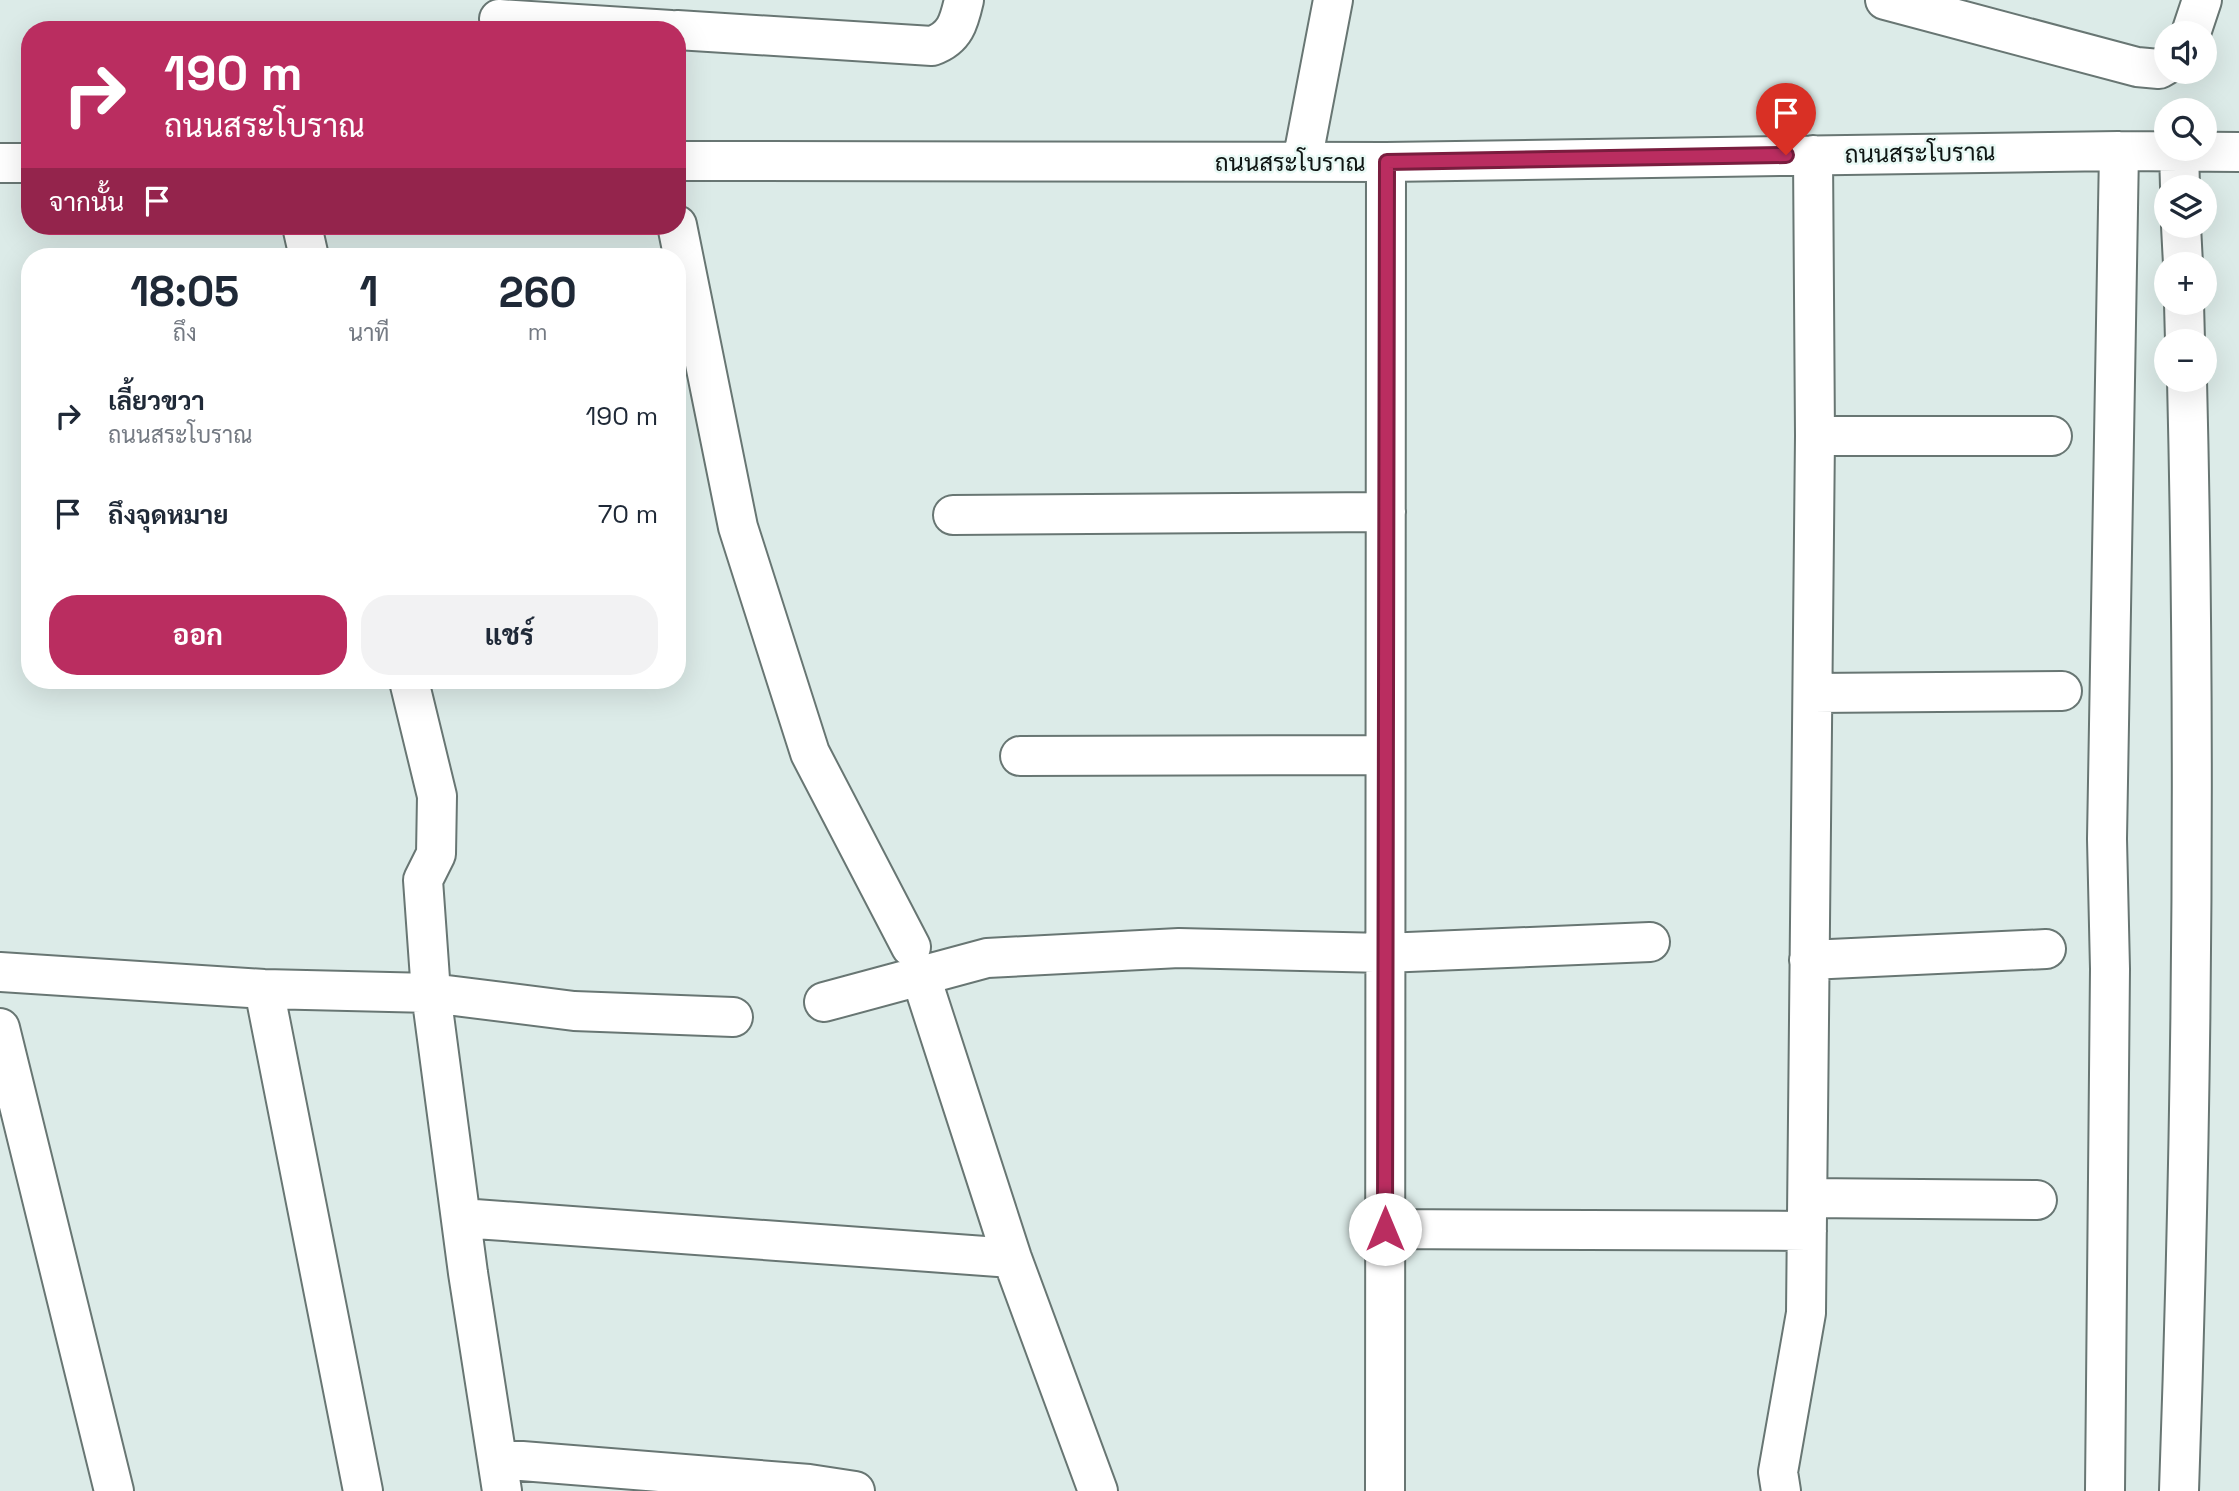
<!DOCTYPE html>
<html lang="th">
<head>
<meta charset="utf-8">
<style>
	body { margin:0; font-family:"Space Grotesk",Sarabun,sans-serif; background:#f2f2f3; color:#1f2937; height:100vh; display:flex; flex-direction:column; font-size:26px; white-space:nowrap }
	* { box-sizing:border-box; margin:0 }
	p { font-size:23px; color:#747a83 }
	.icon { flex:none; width:38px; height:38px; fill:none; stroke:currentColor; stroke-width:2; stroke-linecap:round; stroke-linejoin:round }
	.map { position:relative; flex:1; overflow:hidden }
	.panel { position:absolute; left:21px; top:248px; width:665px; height:441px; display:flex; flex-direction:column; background:#fff; border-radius:28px; box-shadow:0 7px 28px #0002 }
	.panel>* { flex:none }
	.guide { position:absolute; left:21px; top:21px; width:665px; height:214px; border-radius:28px; box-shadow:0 7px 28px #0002; background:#ba2d60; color:#fff; overflow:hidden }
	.controls { position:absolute; left:2154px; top:21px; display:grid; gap:14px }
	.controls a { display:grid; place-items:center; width:63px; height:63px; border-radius:50%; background:#fff; box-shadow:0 7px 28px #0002; font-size:35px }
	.pin { position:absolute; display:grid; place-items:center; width:60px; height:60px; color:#fff; margin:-72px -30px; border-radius:50% 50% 50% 0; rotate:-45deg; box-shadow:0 0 7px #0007 }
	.pin .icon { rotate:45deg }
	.me { position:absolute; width:77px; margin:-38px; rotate:0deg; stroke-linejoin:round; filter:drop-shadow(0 0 5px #0008) }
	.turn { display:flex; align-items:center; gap:24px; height:147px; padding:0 28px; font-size:32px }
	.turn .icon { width:91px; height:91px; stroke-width:2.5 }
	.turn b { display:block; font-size:49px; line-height:60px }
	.then { display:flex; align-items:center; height:66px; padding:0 28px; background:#0003; gap:14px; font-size:26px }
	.eta { display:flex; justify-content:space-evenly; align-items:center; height:119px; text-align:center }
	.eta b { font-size:42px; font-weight:700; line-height:49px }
	.button { display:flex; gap:14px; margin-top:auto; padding:14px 28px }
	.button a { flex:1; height:80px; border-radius:28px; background:#ba2d60; color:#fff; font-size:28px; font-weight:700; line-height:80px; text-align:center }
	.button a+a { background:#f2f2f3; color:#1f2937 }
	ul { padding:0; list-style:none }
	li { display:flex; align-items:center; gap:21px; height:98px; padding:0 28px }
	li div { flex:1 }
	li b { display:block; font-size:26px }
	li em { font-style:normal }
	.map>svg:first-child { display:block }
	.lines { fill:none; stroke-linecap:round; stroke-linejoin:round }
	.minor-casing { stroke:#687673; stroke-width:42 }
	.minor { stroke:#fff; stroke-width:38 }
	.route-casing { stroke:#791d3e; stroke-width:18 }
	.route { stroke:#ba2d60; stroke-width:12 }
	.labels { text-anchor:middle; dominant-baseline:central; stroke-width:5; stroke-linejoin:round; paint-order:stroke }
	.street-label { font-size:24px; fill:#0f1513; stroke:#e9f9f5 }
</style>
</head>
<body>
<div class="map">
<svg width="2239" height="1491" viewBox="0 0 2239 1491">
	<rect width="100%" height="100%" fill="#dcebe8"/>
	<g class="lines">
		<defs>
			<path id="minor" d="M1885 0 2137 67 2159 69 2166 65
				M499 19 671 30
				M677 30 932 46C955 38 959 22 964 0
				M2191 33 2202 0
				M2179 151 2180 187
				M677 161 1386 162 2119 151 2239 152
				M1302 162 1333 0
				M0 163H30
				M677 225 738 527 810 753 911 947
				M302 226 309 257
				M2181 226 2183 264
				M2184 303 2185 341
				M1815 436H2052
				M953 515 1386 512
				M409 681 437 796 436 854 423 880 431 993 468 1273 502 1491
				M1813 693 2062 691
				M1020 756 1385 755
				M1809 960 2046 949
				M0 972 264 989 431 993 574 1011 733 1017
				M921 977 1012 1258 1098 1491
				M264 989 363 1491
				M824 1002 987 958 1179 948 1384 953 1650 942
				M0 1028 114 1491
				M1808 1198 2037 1200
				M461 1218 1012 1258
				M1385 1229 1807 1231
				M497 1459 809 1484 855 1491
				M1385 1491 1386 162
				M1781 1491 1778 1472 1806 1313 1815 436 1813 155
				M2105 1491 2110 969 2107 839 2119 151
				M2179 1491C2192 1121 2196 750 2187 380"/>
		</defs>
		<!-- minor casing -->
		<use href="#minor" class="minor-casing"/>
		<!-- minor -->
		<use href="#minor" class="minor"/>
	</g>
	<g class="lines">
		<defs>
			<path id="route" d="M1385 1229 1387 162 1786 155"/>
		</defs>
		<!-- route casing -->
		<use href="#route" class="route-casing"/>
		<!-- route -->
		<use href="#route" class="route"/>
	</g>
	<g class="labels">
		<!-- street labels -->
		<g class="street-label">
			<text transform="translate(1920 153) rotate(-1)">ถนนสระโบราณ</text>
			<text x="1290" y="162">ถนนสระโบราณ</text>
		</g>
	</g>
</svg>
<div class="controls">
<a><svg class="icon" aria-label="sound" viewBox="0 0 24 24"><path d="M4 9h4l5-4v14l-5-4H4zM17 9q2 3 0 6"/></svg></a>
<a><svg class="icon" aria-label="search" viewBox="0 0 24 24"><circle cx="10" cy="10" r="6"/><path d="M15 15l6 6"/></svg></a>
<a><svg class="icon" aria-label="layers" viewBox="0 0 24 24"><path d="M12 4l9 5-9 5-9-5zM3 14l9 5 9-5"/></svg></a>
<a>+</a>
<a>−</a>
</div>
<div class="pin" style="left:1786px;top:155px;background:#d93025"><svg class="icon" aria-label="arrive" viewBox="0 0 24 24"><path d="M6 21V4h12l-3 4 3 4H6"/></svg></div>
<svg class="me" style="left:1385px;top:1229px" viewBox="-20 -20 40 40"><circle r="19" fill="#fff"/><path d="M0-13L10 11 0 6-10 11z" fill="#ba2d60"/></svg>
<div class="guide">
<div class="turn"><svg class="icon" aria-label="right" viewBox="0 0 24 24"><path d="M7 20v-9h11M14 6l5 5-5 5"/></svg><div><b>190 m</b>ถนนสระโบราณ</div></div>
<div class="then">จากนั้น<svg class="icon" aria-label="arrive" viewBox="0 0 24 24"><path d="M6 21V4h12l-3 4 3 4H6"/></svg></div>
</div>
<section class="panel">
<div class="eta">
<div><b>18:05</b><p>ถึง</p></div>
<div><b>1</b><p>นาที</p></div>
<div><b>260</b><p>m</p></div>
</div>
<ul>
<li><svg class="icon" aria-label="right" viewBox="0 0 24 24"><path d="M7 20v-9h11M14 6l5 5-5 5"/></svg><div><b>เลี้ยวขวา</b><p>ถนนสระโบราณ</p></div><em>190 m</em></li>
<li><svg class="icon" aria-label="arrive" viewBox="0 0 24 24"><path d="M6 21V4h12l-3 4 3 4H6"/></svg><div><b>ถึงจุดหมาย</b></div><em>70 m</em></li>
</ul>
<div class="button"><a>ออก</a><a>แชร์</a></div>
</section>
</div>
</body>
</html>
